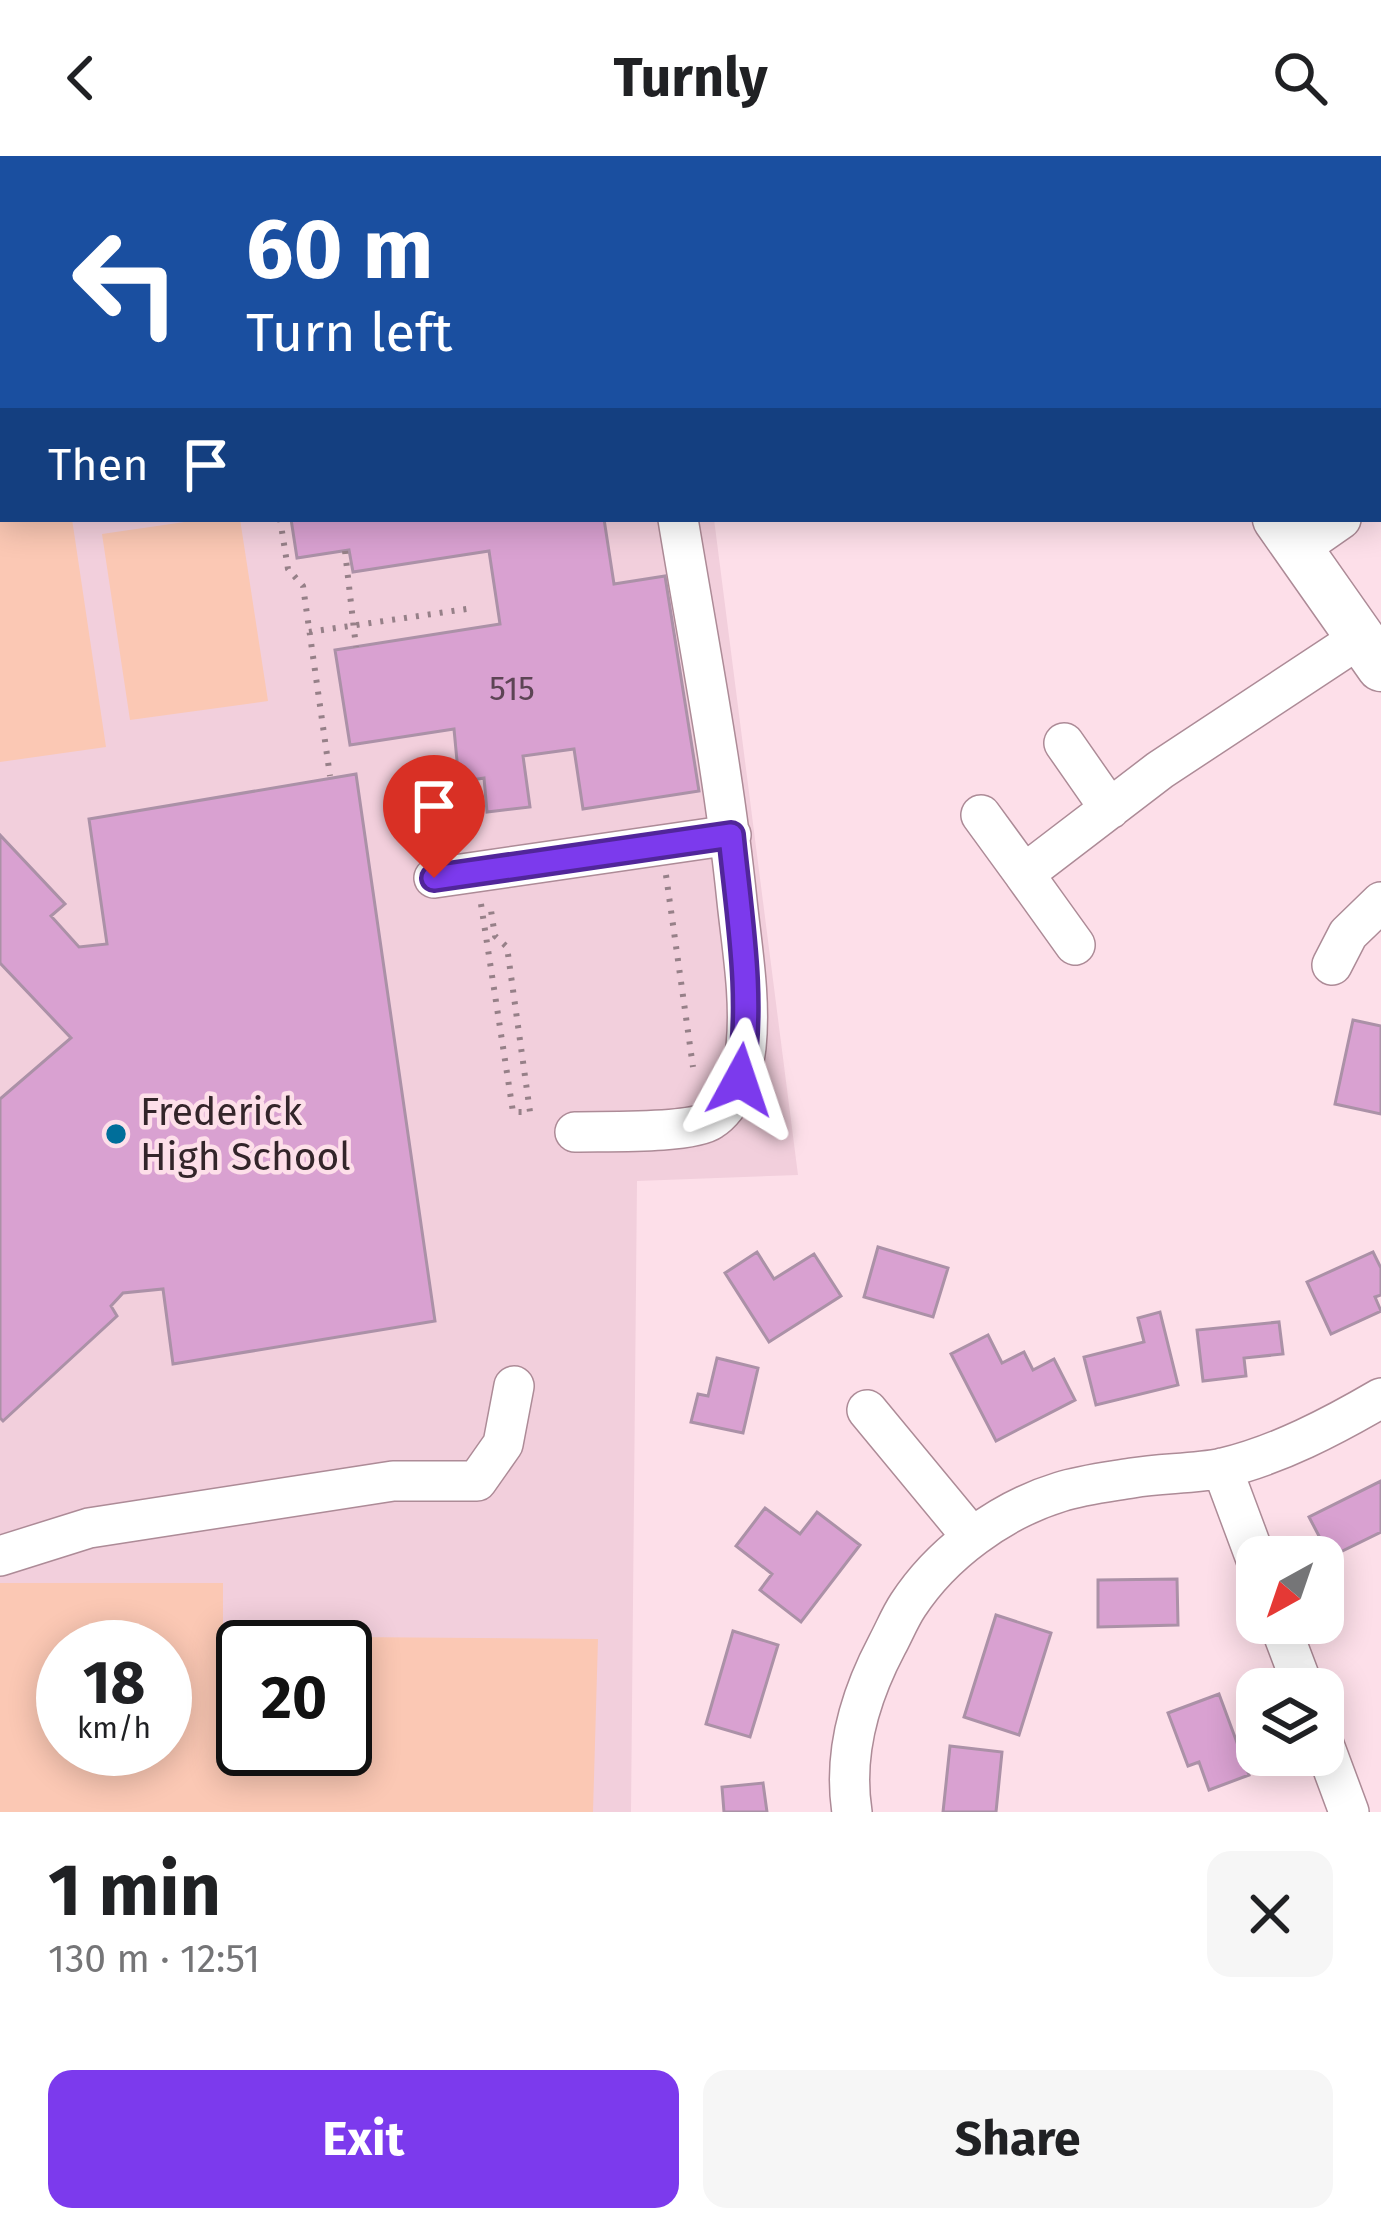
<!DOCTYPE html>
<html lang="en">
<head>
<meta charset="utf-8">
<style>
	body { margin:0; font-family:"Fira Sans",sans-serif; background:#f6f6f6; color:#202124; height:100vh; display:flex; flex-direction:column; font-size:45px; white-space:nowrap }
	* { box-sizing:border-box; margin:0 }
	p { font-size:39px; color:#757577 }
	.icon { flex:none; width:66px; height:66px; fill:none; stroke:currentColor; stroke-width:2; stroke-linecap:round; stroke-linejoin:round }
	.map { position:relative; height:1656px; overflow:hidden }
	.panel { display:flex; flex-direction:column; background:#fff; flex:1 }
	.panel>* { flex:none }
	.guide { position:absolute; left:0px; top:0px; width:1383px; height:366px; box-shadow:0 6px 30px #0003; background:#1a4fa0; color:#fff; overflow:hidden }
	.needle { width:78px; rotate:220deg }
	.buttons { position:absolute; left:1236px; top:1380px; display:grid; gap:24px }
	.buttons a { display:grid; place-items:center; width:108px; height:108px; border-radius:24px; background:#fff; box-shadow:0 6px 30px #0003; font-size:60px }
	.speed { position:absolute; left:36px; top:1464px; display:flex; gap:24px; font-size:60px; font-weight:700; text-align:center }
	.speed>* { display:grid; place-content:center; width:156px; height:156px; border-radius:50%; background:#fff; box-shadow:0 6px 30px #0003; line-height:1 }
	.speed small { font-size:30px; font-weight:400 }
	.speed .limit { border:6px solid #111; border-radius:18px; background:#fff; color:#111 }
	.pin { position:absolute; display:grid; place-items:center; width:102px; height:102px; color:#fff; margin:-123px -51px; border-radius:50% 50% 50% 0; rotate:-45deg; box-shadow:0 0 12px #0007 }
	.pin .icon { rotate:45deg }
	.me { position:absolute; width:132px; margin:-66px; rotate:5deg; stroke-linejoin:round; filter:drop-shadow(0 0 9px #0008) }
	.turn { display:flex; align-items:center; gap:42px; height:252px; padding:0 48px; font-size:54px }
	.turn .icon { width:156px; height:156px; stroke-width:2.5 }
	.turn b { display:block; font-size:84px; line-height:102px }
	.then { display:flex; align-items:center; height:114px; padding:0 48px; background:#0003; gap:24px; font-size:45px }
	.round { display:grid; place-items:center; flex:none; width:126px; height:126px; border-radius:24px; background:#f6f6f6 }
	.summary { display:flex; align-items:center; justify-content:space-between; height:204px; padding:0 48px }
	h1 { font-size:72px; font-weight:700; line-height:90px }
	.action { display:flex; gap:24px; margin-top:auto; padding:24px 48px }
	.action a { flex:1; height:138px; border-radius:24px; background:#7c3aed; color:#fff; font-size:48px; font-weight:700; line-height:138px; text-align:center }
	.action a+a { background:#f6f6f6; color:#202124 }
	header { display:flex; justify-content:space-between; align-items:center; height:156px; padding:0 48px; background:#fff; font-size:54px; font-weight:700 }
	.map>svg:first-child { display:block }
	.built { fill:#f2cfdc; fill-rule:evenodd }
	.green { fill:#fbc8b4; fill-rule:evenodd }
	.building { fill:#d9a1d1; stroke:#ab91a7; stroke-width:3 }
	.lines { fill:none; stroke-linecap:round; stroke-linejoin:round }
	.minor-casing { stroke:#ad8b97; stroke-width:42 }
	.major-casing { stroke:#ad8b97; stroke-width:51 }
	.path { stroke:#968088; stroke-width:6; stroke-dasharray:3 9; stroke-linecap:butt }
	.minor { stroke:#fff; stroke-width:39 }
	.major { stroke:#fff; stroke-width:48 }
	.route-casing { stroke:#51269a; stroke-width:30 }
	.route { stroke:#7c3aed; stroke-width:21 }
	.poi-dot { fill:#006e9a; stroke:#fddfe9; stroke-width:4.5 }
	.labels { text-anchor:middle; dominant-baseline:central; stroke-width:9; stroke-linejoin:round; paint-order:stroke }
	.number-label { font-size:33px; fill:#5c4454 }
	.poi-label { font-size:39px; fill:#33252a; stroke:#fddfe9; text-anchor:start }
</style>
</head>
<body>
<header><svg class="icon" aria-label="back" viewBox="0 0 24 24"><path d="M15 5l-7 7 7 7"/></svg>Turnly<svg class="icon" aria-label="search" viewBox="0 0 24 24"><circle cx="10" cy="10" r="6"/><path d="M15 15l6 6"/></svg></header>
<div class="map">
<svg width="1381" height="1656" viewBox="0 0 1381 1656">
	<rect width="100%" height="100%" fill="#fddfe9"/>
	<!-- built -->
	<path class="built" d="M0 0H947L949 3H3V363H714L798 1019 637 1025 631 1656H0ZM63 1491H165V1593H63ZM243 1491H345V1593H243Z"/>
	<!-- green -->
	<path class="green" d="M3 199V363H72L106 591 0 606V200Z
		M205 363H240L268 545 130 564 102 378Z
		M0 1427H223V1480L598 1483 593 1656H0ZM63 1491H165V1593H63ZM345 1491V1593H243V1491Z"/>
	<!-- building -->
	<path class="building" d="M291 363H604L614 428 665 420 699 635 583 653 574 593 523 600 530 651 487 656 484 622 459 626 454 573 350 589 335 494 500 468 489 395 353 416 349 394 297 402Z
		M356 618 435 1165 173 1208 163 1133 123 1137 111 1150 117 1160 3 1265 0 1262V943L71 882 0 807V679L65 748 51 760 79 791 107 788 89 663Z
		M1353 864 1381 870V958L1335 948Z
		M878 1091 948 1112 933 1161 864 1141Z
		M757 1096 774 1123 814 1098 841 1140 769 1186 725 1117Z
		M1373 1096 1381 1112V1139L1375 1141 1381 1155 1331 1178 1307 1126Z
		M1160 1156 1178 1229 1096 1249 1084 1201 1144 1186 1138 1162Z
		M1279 1166 1283 1198 1244 1202 1246 1220 1203 1225 1197 1174Z
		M988 1179 1002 1207 1024 1196 1033 1214 1054 1203 1075 1244 996 1285 951 1198Z
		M717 1202 758 1212 743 1277 691 1266 698 1238 708 1240Z
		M1381 1325V1376L1330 1401 1309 1361Z
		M765 1352 800 1378 817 1356 860 1389 801 1466 760 1434 772 1418 736 1390Z
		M1177 1423 1178 1469 1098 1471V1424Z
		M996 1459 1051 1477 1019 1579 964 1561Z
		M733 1475 778 1489 750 1581 706 1568Z
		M1219 1538 1249 1619 1209 1634 1199 1606 1188 1610 1168 1557Z
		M950 1590 1002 1596 996 1656H943Z
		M763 1627 767 1656H724L722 1631Z"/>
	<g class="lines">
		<defs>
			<path id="minor" d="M757 0V3
				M270 3 276 0
				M1173 3 1177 0
				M1321 3 1325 0
				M1380 66 1381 67
				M0 98H3
				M1380 337 1381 336
				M1298 393 1341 363
				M1064 587 1110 653
				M981 659 1024 718 1160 614 1360 482
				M1024 718 1075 789
				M434 722 731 679
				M1332 809 1348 778 1381 746
				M575 976C603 975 691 978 711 964 734 949 743 917 746 891 751 843 742 792 737 745 724 617 699 490 678 363
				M867 1254 972 1381
				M1222 1312 1257 1406
				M0 1400 89 1372 393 1325H477L503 1288 514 1230
				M1279 1467 1304 1533
				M1323 1586 1349 1656
				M852 1656C843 1598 860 1540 887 1489 894 1476 900 1461 908 1449 942 1397 1001 1354 1060 1336 1082 1329 1108 1326 1132 1322 1161 1317 1193 1318 1223 1312 1278 1299 1333 1270 1381 1242"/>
			<path id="major" d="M1017 0 1020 3
				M1277 363 1381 511"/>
		</defs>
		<!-- minor casing -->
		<use href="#minor" class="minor-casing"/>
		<!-- major casing -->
		<use href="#major" class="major-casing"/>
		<!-- path -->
		<path class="path" d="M690 0 691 3
			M596 3 619 0
			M280 363 288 413 303 430 330 620
			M345 395 356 491
			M309 476 473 452
			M666 719 693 911
			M481 748 513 956H530L507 791 495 780 490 748"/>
		<!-- minor -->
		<use href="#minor" class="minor"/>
		<!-- major -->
		<use href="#major" class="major"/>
	</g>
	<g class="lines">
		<defs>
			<path id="route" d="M434 722 731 679C739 760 754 843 740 924"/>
		</defs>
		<!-- route casing -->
		<use href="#route" class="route-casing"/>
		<!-- route -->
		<use href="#route" class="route"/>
	</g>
	<!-- markers -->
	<circle class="poi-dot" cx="116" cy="978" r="12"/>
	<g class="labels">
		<!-- number labels -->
		<g class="number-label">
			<text x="512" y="533">515</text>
		</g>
		<!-- poi labels -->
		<g class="poi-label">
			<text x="140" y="956">Frederick<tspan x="140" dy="45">High School</tspan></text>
		</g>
	</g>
</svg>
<div class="buttons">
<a><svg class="needle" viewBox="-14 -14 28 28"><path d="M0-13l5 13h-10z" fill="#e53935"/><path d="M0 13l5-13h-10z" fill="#757577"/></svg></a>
<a><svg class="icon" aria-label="layers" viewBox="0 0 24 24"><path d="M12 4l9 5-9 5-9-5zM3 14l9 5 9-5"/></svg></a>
</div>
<div class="speed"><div>18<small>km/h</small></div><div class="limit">20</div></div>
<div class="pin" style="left:434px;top:722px;background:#d93025"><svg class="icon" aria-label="arrive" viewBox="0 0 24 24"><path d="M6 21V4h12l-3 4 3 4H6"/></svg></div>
<svg class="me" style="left:740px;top:924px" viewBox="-20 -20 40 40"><path d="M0-17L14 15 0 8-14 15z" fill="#7c3aed" stroke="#fff" stroke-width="4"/></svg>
<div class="guide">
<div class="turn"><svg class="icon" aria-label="left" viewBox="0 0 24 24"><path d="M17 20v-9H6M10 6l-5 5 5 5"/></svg><div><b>60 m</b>Turn left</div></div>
<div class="then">Then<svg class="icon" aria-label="arrive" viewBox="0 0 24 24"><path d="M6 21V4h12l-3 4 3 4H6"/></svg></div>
</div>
</div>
<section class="panel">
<div class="summary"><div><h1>1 min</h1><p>130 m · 12:51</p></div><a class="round"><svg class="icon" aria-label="close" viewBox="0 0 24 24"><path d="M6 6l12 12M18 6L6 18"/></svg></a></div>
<div class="action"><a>Exit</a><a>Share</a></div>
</section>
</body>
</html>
